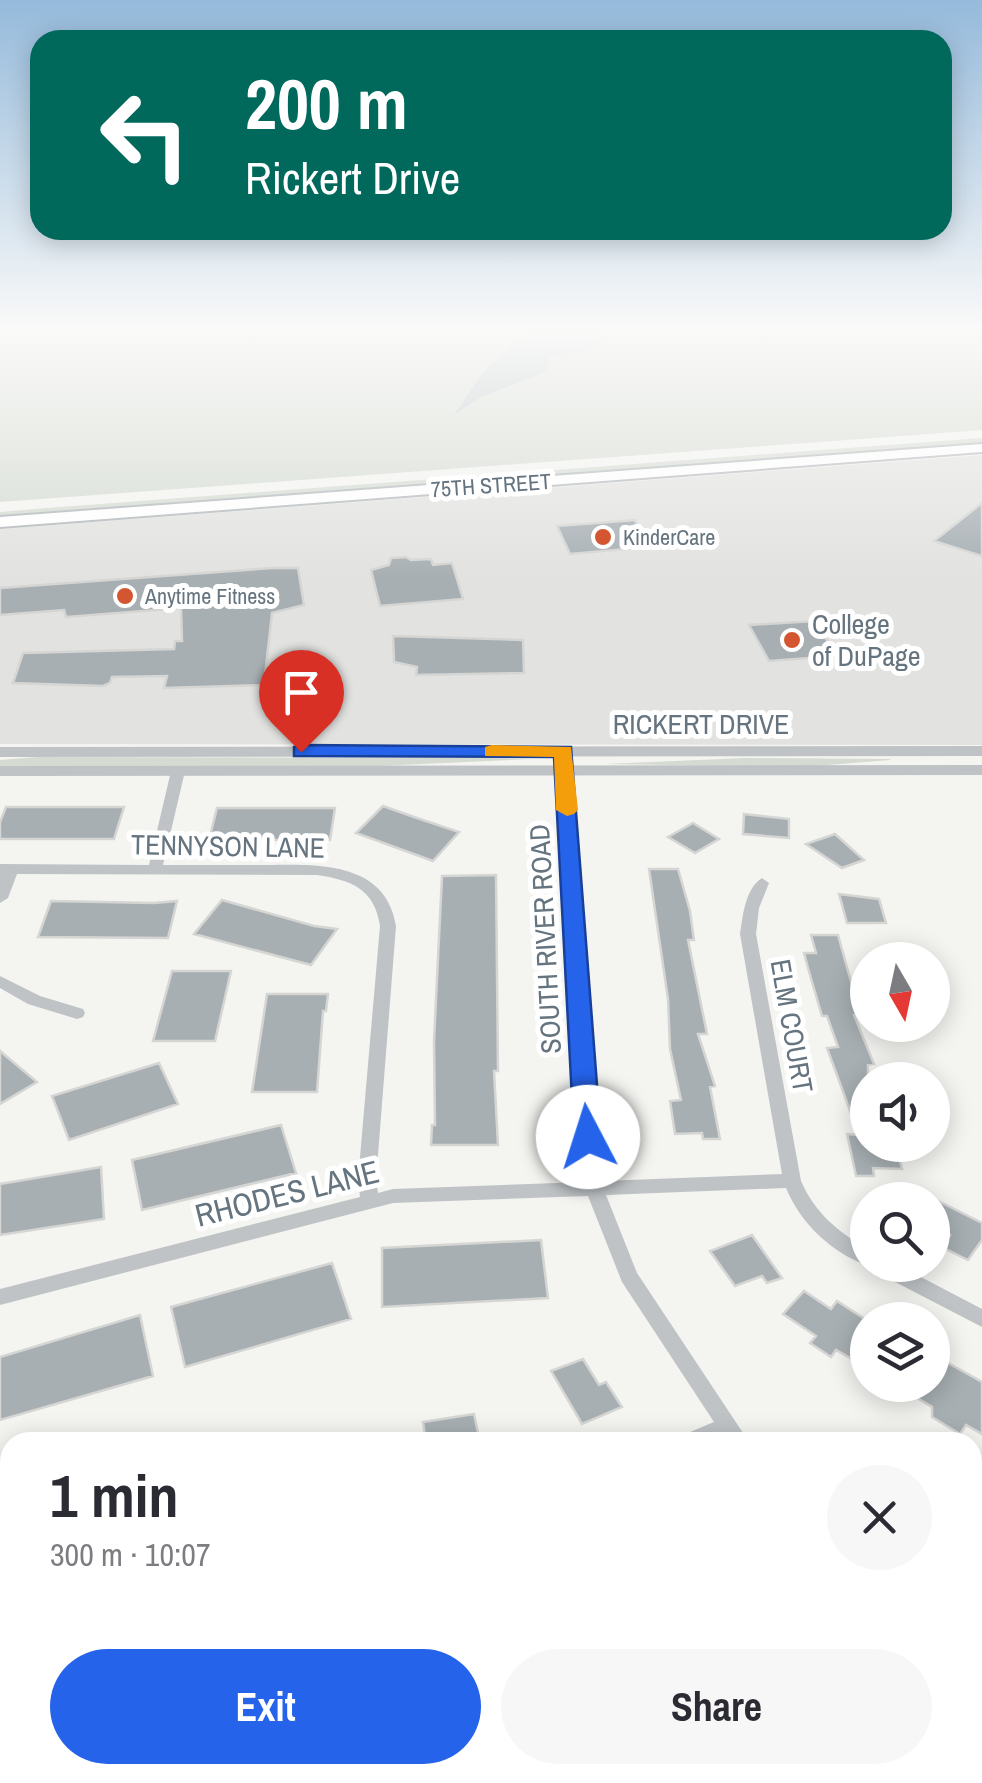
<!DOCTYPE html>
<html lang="en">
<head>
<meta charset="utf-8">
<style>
	body { margin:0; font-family:"Archivo Narrow",sans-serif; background:#f7f7f7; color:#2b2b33; height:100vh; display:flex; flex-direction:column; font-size:38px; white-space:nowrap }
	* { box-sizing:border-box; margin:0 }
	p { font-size:32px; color:#7c7c81 }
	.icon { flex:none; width:55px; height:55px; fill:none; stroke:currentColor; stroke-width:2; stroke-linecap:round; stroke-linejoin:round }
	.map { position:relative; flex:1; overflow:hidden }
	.side { position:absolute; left:0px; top:1432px; width:982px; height:352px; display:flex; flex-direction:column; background:#fff; border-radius:30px 30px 0 0; box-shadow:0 5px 25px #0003 }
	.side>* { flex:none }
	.guide { position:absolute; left:30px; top:30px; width:922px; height:210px; border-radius:30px; box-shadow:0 5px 25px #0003; background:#00695c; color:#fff; overflow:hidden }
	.needle { width:65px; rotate:171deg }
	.controls { position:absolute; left:850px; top:942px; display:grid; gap:20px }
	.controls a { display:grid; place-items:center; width:100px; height:100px; border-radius:50%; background:#fff; box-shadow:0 5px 25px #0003; font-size:50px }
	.pin { position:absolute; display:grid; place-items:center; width:85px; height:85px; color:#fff; margin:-102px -42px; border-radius:50% 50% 50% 0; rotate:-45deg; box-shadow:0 0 10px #0007 }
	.pin .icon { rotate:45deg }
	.me { position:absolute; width:110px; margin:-55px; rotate:355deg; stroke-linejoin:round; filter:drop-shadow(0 0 8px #0008) }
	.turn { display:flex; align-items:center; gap:35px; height:210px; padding:0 50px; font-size:45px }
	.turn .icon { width:130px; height:130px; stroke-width:2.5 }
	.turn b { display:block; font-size:70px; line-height:85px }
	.round { display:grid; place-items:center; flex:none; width:105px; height:105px; border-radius:52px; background:#f7f7f7 }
	.overview { display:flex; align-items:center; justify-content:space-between; height:170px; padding:0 50px }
	h1 { font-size:60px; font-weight:700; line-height:75px }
	.action { display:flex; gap:20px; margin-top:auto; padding:20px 50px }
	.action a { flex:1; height:115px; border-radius:60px; background:#2563eb; color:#fff; font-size:40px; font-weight:700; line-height:115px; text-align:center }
	.action a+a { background:#f7f7f7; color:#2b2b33 }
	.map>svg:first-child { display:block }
	.built { fill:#e2e3e1 }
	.green { fill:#d5dbd2 }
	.water { fill:#b9c3c7 }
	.building { fill:#a7afb3; stroke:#d5d5d3; stroke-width:2.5 }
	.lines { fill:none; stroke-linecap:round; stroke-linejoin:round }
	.secondary-casing { stroke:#b2b7ba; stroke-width:4 }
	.minor { fill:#bfc3c6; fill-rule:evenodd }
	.tertiary { fill:#bfc3c6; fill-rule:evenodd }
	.secondary { fill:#fff; fill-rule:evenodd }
	.route { fill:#2563eb; stroke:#184099; stroke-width:2.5 }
	.slow { fill:#f59e0b }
	.poi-dot { fill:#d45631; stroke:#fff; stroke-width:4 }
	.labels { text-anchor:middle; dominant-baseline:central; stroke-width:10; stroke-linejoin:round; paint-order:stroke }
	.far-street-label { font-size:22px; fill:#65747f; stroke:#fff }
	.far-poi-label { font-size:22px; fill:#65747f; stroke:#fff; text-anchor:start }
	.poi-label { font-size:28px; fill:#65747f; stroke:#fff; text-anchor:start }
	.street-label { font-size:28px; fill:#65747f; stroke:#fff }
	.near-street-label { font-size:32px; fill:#65747f; stroke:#fff }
</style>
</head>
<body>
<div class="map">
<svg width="982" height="1783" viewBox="0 0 982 1783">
	<rect width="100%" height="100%" fill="#f4f4f1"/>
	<!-- built -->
	<path class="built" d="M982 455V745L0 744V529Z"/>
	<!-- green -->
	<path class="green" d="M0 330H982V430L0 502Z
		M982 438V445L0 519V512L47 508Z
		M37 757 498 758 531 759 380 766H0V760Z
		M746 758 890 759V760L803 767 604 764Z"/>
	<!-- water -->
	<path class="water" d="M528 330H602L607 335 605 342 584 352 550 357 547 369 541 374 481 397 455 414 482 373Z"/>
	<!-- building -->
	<path class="building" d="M982 503V556L934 541Z
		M635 520 650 547 570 554 557 526Z
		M406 557 411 560 431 559 433 565 452 563 463 599 380 606 371 570 389 565 391 558Z
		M272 568H298L304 605 272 613 264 685 164 688 167 676 112 677 110 683 103 686 13 683 23 653 174 649 175 641H182L181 608 66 617 64 610 0 615V588Z
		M815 621 837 656 769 661 749 625Z
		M393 636 523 640 524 673 416 675 417 667 394 662Z
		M383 806 414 817 459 832 433 861 356 833Z
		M6 807H124L114 839H0V822Z
		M217 808H335L330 840H209Z
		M744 814 789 819V838L743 834Z
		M693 823 719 839 695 853 668 837Z
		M835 834 864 860 842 868 806 844Z
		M649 869H678L690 911 694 940H688L707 1034H698L715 1086 710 1087 720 1139H703L702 1133 675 1134 670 1101 681 1100 670 1049 668 999Z
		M496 875 498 1071H494L498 1145H431L432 1125H435L434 1041 442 876Z
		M839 894 879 899 886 923H847Z
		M222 900 314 926 337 929 311 965 194 934Z
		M51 901 154 903 177 901 168 938 38 937Z
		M811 935H838L860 1014 854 1015 874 1064 868 1065V1145H896L902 1169 873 1168 874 1176H856L847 1134 859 1135 827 1048 838 1047 827 1016H822L808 968 804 953H816Z
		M172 971H231L215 1041H153Z
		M267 994H328L326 1011H323L317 1092H252Z
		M0 1051 37 1082 0 1104Z
		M159 1063 178 1104 69 1140 52 1096Z
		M281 1125 296 1173 142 1210 132 1160Z
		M101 1167 104 1219 0 1235V1184Z
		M932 1198 982 1223V1240L968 1260 942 1247 950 1235 932 1227Z
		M752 1235 782 1278 767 1283 762 1276 735 1286 710 1251Z
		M541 1240 548 1298 382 1307V1248Z
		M332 1263 351 1319 185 1367 171 1307Z
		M804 1291 831 1309 837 1301 868 1321V1368L836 1350 831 1357 810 1343 816 1336 783 1314Z
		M140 1315 153 1376 0 1420V1357Z
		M932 1354 982 1382V1434L966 1425 960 1434 932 1417V1407L896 1385H932Z
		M583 1359 599 1385 606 1382 622 1407 582 1424 551 1371Z
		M474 1414 480 1442H426L423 1422Z"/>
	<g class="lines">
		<defs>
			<path id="secondary" d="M982 444V452L0 527V517Z"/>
		</defs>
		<!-- secondary casing -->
		<use href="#secondary" class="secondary-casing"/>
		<!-- minor -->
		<path class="minor" d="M564 747 571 751 593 1093 603 1181 782 1174 740 934C743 915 745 889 762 878L769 883 759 908 756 934 801 1181C815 1213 838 1232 868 1249V1265H870L868 1266C831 1252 801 1224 786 1188L606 1195 637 1273 749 1442H727L724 1438 713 1442H681L683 1435 714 1422 622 1282 588 1196 393 1203 0 1305V1289L360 1197 358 1180 380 926C375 889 351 880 317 875L17 874 8 898 0 903V864L149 865 171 771 178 767 185 771 163 865C194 865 225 865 256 865 309 865 385 857 396 926L376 1180 378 1193 393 1189 584 1182 575 1093 557 751Z
			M0 976 40 996 83 1009 85 1013 83 1017 77 1019 28 1004 0 988Z
			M871 1265H898L982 1309V1327L874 1271Z
			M10 1702V1730L0 1734V1706Z
			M972 1766 982 1783H956L952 1775H972Z"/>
		<!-- tertiary -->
		<path class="tertiary" d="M982 746V756L0 757V747Z
			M982 765V775L0 776V766Z"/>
		<!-- secondary -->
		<use href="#secondary" class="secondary"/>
	</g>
	<!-- sky -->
	<linearGradient id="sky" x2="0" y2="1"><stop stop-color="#95badb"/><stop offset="0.57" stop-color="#fafaf9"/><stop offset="1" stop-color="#fafaf9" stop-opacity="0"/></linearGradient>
	<rect width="982" height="579" fill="url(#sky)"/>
	<!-- route -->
	<path class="route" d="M301 745 571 747 601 1137 597 1144H578L574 1137 554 757 294 756V747Z"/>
	<!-- slow -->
	<path class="slow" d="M492 745 571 747 578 810 574 814 567 816 556 810 554 757 485 756V747Z"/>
	<!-- markers -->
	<g class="poi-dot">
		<circle cx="603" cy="537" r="10"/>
		<circle cx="125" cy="596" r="10"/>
		<circle cx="792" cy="640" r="10"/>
	</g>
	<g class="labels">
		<!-- far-street labels -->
		<g class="far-street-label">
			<text transform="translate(491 485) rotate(-4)">75TH STREET</text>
		</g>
		<!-- far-poi labels -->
		<g class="far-poi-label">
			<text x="623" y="537">KinderCare</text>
			<text x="145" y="596">Anytime Fitness</text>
		</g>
		<!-- poi labels -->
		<g class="poi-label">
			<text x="812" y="624">College<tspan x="812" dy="32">of DuPage</tspan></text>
		</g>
		<!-- street labels -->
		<g class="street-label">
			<text x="701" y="724">RICKERT DRIVE</text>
			<text transform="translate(228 846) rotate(1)">TENNYSON LANE</text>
			<text transform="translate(545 939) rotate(-93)">SOUTH RIVER ROAD</text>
			<text transform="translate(792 1026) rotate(80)">ELM COURT</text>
		</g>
		<!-- near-street labels -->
		<g class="near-street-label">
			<text transform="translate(287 1193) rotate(-14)">RHODES LANE</text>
		</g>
	</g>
</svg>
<div class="controls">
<a><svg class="needle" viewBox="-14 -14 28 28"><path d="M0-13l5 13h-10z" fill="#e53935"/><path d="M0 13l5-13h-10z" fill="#7c7c81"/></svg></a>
<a><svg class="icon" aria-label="sound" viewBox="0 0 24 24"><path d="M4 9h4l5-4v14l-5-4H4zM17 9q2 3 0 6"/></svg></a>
<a><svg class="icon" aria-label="search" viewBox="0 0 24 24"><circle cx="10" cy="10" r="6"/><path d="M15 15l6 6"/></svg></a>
<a><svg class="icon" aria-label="layers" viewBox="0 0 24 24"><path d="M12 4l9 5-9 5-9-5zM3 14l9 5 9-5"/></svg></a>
</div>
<div class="pin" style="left:301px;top:752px;background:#d93025"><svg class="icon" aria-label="arrive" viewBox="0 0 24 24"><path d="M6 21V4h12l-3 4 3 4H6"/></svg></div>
<svg class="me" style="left:588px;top:1137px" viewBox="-20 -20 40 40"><circle r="19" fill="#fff"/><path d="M0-13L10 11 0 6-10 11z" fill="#2563eb"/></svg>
<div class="guide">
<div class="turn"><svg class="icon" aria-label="left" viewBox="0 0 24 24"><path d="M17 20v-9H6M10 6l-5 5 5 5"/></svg><div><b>200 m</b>Rickert Drive</div></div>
</div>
<section class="side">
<div class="overview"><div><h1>1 min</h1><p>300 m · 10:07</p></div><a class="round"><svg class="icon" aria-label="close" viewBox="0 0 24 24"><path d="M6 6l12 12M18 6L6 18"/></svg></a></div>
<div class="action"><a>Exit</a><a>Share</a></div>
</section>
</div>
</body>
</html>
